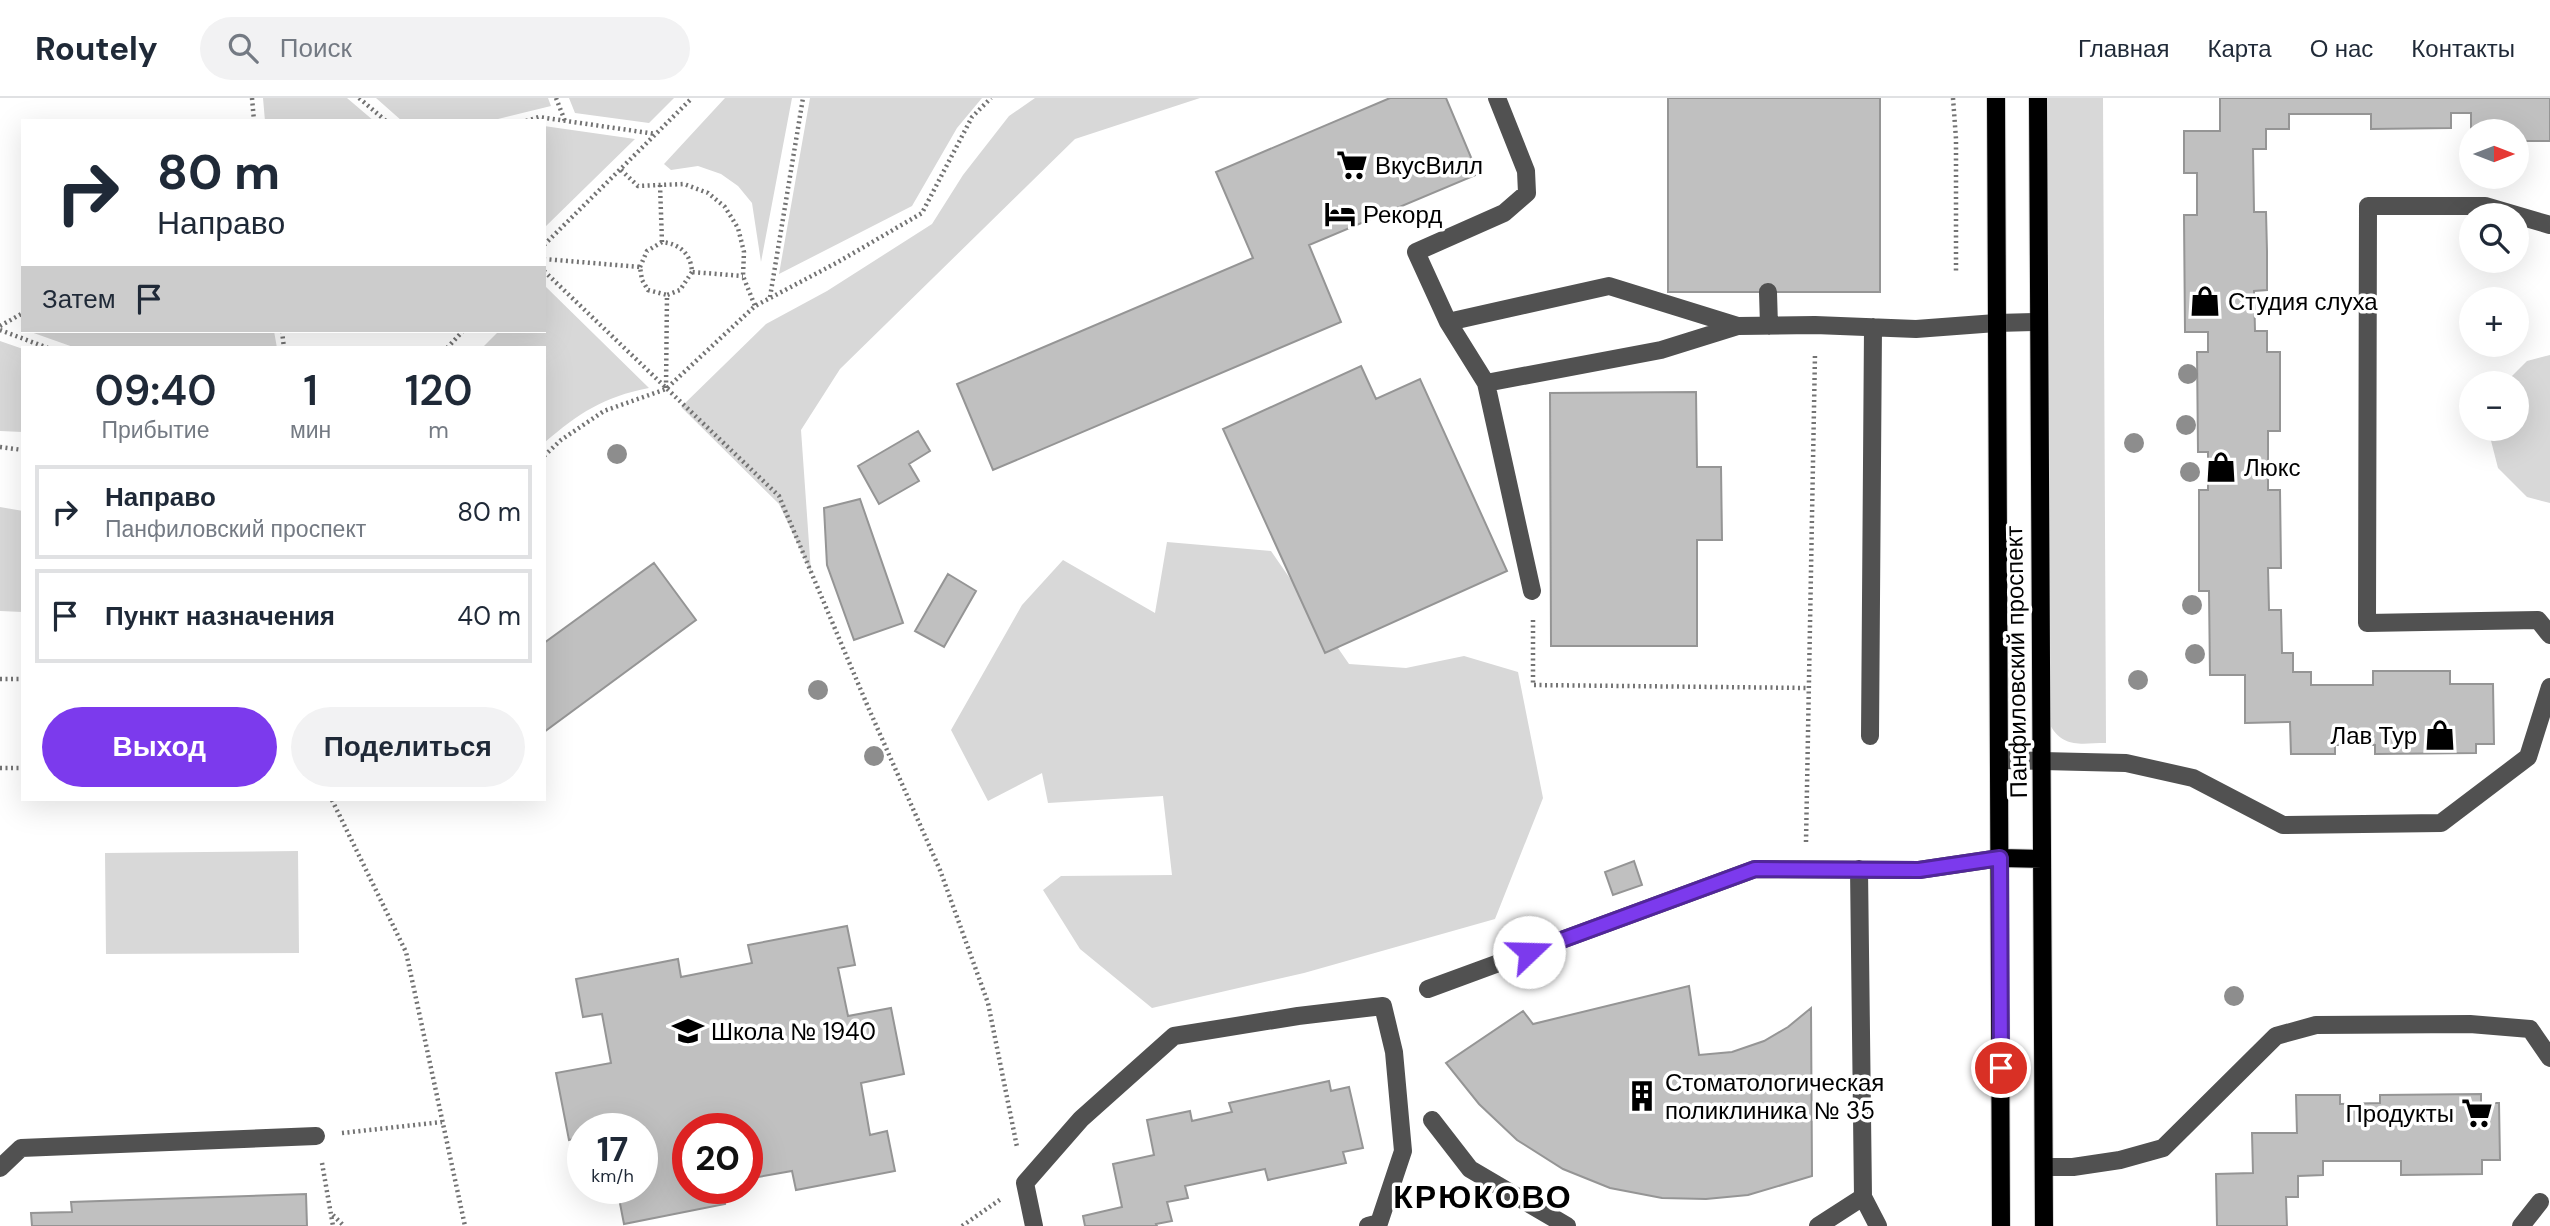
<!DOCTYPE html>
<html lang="ru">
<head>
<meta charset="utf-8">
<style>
	body { margin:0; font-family:"DM Sans",sans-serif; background:#f2f2f3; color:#1f2937; height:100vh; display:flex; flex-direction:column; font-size:26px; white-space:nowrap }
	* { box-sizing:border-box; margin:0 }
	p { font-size:23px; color:#747a83 }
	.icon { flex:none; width:38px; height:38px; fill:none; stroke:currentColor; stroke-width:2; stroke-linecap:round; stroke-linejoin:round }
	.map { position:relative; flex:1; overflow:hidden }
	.side { position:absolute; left:21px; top:248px; width:525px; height:455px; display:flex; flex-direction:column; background:#fff; border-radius:0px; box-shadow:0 7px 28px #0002 }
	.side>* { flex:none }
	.hud { position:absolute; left:21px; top:21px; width:525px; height:214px; border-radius:0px; box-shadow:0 7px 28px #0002; background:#fff; color:#1f2937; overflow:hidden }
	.needle { width:46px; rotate:90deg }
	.buttons { position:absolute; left:2459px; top:21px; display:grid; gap:14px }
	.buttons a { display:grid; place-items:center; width:70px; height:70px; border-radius:50%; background:#fff; box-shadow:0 7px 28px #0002; font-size:35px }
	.speed { position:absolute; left:567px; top:1015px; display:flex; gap:14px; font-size:35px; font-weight:700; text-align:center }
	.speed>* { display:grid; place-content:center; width:91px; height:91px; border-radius:50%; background:#fff; box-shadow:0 7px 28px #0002; line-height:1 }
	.speed small { font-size:18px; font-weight:400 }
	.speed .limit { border:10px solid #d22; background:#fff; color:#111 }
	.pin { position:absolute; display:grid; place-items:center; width:60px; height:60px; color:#fff; margin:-30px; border:4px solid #fff; border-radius:50%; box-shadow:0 2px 7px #0007 }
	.me { position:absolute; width:77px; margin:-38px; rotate:69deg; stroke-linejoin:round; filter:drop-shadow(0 0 5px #0008) }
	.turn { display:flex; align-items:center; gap:24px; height:147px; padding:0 21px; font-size:32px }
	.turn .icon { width:91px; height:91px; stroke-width:2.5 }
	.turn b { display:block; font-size:49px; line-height:60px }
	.then { display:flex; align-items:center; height:66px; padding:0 21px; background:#0003; gap:14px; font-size:26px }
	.eta { display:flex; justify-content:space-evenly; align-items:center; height:119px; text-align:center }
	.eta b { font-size:42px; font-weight:600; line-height:49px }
	.button { display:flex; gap:14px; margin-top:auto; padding:14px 21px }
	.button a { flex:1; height:80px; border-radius:42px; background:#7c3aed; color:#fff; font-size:28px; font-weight:600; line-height:80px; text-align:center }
	.button a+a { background:#f2f2f3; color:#1f2937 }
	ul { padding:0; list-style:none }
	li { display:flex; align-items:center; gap:21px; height:94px; margin:0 14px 10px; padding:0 7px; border:4px solid #e0e1e3; border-radius:0px }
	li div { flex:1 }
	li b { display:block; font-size:26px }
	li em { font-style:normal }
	header { display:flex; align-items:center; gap:42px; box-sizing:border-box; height:98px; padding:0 35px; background:#fff; border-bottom:2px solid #e0e1e3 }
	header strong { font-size:33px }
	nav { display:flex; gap:38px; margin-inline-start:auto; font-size:24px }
	.search { width:490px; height:63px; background:#f2f2f3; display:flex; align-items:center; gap:18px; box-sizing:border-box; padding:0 24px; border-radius:38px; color:#747a83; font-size:26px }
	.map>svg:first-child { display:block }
	.green { fill:#d8d8d8 }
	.building { fill:#c0c0c0; stroke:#959595; stroke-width:2 }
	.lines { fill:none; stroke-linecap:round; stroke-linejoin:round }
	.major-casing { stroke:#dbdbdb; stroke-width:20 }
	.path { stroke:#737373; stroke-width:4.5; stroke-dasharray:2 3.5; stroke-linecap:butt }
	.minor { stroke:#515151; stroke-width:18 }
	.major { stroke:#000; stroke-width:18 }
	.tree { fill:#8d8d8d }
	.route-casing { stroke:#51269a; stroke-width:18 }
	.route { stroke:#7c3aed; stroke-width:12 }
	.labels { text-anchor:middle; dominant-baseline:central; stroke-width:7; stroke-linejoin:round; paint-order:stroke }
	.poi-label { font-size:24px; fill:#000; stroke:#fff; text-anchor:start }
	.street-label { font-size:24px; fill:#000; stroke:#fff }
	.district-label { font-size:32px; font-weight:bold; letter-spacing:2px; fill:#000; stroke:#fff }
</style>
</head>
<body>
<header>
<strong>Routely</strong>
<div class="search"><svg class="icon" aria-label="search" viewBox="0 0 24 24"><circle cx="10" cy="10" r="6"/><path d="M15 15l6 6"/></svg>Поиск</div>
<nav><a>Главная</a><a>Карта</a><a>О нас</a><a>Контакты</a></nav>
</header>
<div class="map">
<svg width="2550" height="1128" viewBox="0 0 2550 1128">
	<rect width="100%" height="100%" fill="#fff"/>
	<!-- green -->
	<path class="green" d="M263 0H347L374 23H265Z
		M376 0H548L551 8 490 23H402Z
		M569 0H674L649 25 575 15Z
		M725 0H792L761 164 752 105 738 88 721 76 698 68 671 72 664 66Z
		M810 0H982L957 30 912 108 779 176Z
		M1035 0H1200L1075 41 840 271 801 332 811 474 779 406 681 309 766 226 827 193 932 126 963 77 1009 18Z
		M2047 0H2103L2106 645C2081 645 2064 651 2050 627Z
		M544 28 635 41 544 130Z
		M544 187 649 290C603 299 579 315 544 345V250H482L499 233H544Z
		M28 233H274L277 250H76Z
		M0 243 23 251V334L0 333Z
		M2550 257V405L2527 399 2498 370 2488 331H2516V285H2505L2527 263Z
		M0 409 23 413V514L0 513Z
		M1167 444 1271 453 1349 566 1406 570 1464 558 1518 574 1543 700 1495 821 1304 875 1152 910 1080 851 1043 792 1061 778 1172 777 1163 698 1048 705 1042 675 988 703 951 632 1022 507 1063 462 1155 515Z
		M298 753 299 855 106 856 105 755Z"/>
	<!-- building -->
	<path class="building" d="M1390 0H1446L1478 76 1309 147 1341 224 993 372 957 286 1253 160 1216 74Z
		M1668 0H1880V194H1668Z
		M2220 0H2550V43H2516V33H2508V30H2471V15H2451V30L2371 31V16H2289V31H2266V51H2253L2254 114H2266L2267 153V192L2254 193 2255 233H2267V254H2280V333H2268V392H2280L2281 470H2268L2269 512H2281L2282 555H2293V574H2311V587H2373V573H2450V586H2493L2494 646H2476V655L2375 656V647H2335V656H2291L2290 624 2245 625V577H2210L2209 493H2199V392H2208V354H2198L2197 254H2208V234H2185L2184 117H2197V75H2184V33H2220Z
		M1361 268 1376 301 1420 281 1507 473 1325 555 1223 331Z
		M1696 294 1697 369H1721L1722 442H1697V548H1551L1550 295Z
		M918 333 930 353 909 366 919 383 879 406 858 368Z
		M860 401 903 525 854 542 827 467 824 410Z
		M654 465 696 522 544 634V545Z
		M948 476 976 493 944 549 915 533Z
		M1634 763 1642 787 1613 797 1605 774Z
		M847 828 855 867 838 870 848 918 891 910 904 976 861 985 870 1037 887 1033 895 1073 796 1092 792 1073 747 1081V1031H688V1090H722L725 1106 624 1126 617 1090H642V1031H583V1039L569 1042 556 975 611 965 602 916 583 919 576 881 678 861 681 879 752 865 748 847Z
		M1689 888 1699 957 1732 954 1764 943 1788 929 1811 910 1812 1078 1748 1097 1706 1101 1662 1100 1610 1090 1563 1071 1517 1042 1479 1006 1446 965 1523 913 1533 926Z
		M1329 983 1331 993 1349 989 1363 1050 1343 1054 1346 1065 1268 1082 1265 1071 1185 1088 1188 1100 1167 1104 1172 1123 1156 1126 1157 1128H1085L1083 1118 1122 1109 1113 1066 1154 1057 1147 1022 1190 1013 1192 1023 1232 1014 1229 1005Z
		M2481 996V1005H2499L2500 1062H2482V1076L2401 1077V1063H2323V1077L2298 1078V1099H2286L2287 1128H2217L2216 1076 2253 1075 2252 1035H2297L2296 997H2340V1006L2380 1005V997Z
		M306 1096 307 1128H32L31 1115 72 1114 71 1104Z"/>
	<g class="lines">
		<defs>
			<path id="major" d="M1996 0 2001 1128
				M2038 0 2044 1128
				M2000 760 2042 761"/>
		</defs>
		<!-- major casing -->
		<use href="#major" class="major-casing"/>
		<!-- path -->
		<path class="path" d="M252 0 254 23
			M359 0 386 23
			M556 0 565 23
			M1953 0 1956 41V173
			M526 23 539 19 656 36
			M621 72 638 88 684 86 708 95 725 109 738 130 744 154 743 178 755 208
			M660 87 662 144C680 146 691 156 692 174L743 178
			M544 147 692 0
			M544 161 640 169 642 182 648 192 667 197
			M640 169 647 153 662 144
			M544 173 779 398 868 609 940 772 988 905 1017 1049
			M770 199 803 0
			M0 228 23 215
			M0 232 48 250
			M282 233 284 250
			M447 250 463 233
			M666 290 667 197 680 192 692 174
			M0 349 23 352
			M544 358 561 342 604 313 666 291 755 208 838 164 922 115 972 19 991 0
			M1533 522V587L1809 590
			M0 581H23
			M0 670H23
			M332 702 406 854 465 1128
			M1806 744 1815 256
			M342 1035 442 1024
			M322 1065 333 1128
			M333 1117 344 1128
			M962 1128 1001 1101"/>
		<!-- minor -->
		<path class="minor" d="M2550 127 2485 108H2368L2367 525 2538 522 2550 537
			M1768 194 1769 228
			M1448 224 1609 188 1738 228
			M1486 285 1448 224 1416 154 1504 115 1527 95 1526 73 1497 0
			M1532 493 1486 285 1661 252 1738 228 1815 227 1916 231 1996 225 2037 224
			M1870 638 1873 229
			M2000 662 2126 665 2193 680 2283 727 2441 725 2528 659 2550 589
			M1428 891 1755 771 1919 772 2000 760
			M1432 1022 1470 1071 1567 1128
			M2044 1069H2073L2120 1062 2163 1050 2276 938 2316 927 2470 926 2530 931 2550 960
			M0 1070 21 1050 316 1038
			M1863 1099 1878 1128
			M1034 1128 1025 1085 1081 1021 1174 938 1298 918 1383 908 1394 954 1403 1053 1379 1125 1368 1128
			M1818 1128 1863 1099 1859 771
			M2521 1128 2540 1104"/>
		<!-- major -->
		<use href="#major" class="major"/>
	</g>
	<!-- trees -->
	<g class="tree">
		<circle cx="2188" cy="276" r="10"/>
		<circle cx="2186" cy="327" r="10"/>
		<circle cx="2134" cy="345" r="10"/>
		<circle cx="617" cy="356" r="10"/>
		<circle cx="2190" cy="374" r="10"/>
		<circle cx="2192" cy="507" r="10"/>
		<circle cx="2195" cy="556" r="10"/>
		<circle cx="2138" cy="582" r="10"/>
		<circle cx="818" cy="592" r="10"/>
		<circle cx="874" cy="658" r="10"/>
		<circle cx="2234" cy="898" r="10"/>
	</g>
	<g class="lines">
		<defs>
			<path id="route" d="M1529 854 1755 771 1919 772 2000 760 2001 970"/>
		</defs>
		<!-- route casing -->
		<use href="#route" class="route-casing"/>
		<!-- route -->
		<use href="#route" class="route"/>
	</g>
	<!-- icons -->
	<defs>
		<symbol id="supermarket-bare" viewBox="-9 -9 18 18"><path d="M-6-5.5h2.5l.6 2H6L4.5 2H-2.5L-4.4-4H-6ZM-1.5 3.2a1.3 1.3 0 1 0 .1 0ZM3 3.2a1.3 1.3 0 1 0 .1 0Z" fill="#000" stroke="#fff" stroke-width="2.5" paint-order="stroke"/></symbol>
		<symbol id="hotel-bare" viewBox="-9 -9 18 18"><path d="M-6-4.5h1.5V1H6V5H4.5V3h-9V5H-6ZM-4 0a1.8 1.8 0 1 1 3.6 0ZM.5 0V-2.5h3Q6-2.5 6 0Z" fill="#000" stroke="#fff" stroke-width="2.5" paint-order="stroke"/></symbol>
		<symbol id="shop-bare" viewBox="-9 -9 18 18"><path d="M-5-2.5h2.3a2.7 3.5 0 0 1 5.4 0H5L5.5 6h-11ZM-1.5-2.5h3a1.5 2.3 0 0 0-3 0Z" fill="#000" stroke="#fff" stroke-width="2.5" paint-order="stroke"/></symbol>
		<symbol id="school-bare" viewBox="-9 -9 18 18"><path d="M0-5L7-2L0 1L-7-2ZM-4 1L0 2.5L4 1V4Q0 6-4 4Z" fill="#000" stroke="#fff" stroke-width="2.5" paint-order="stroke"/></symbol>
		<symbol id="building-bare" viewBox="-9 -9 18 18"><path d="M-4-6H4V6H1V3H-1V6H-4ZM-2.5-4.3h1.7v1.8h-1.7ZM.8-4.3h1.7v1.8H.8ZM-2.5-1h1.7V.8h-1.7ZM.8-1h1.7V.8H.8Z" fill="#000" stroke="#fff" stroke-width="2.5" paint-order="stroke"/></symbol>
	</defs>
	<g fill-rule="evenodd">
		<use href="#supermarket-bare" x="1330" y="45" width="44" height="44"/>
		<use href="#hotel-bare" x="1318" y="94" width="44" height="44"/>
		<use href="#shop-bare" x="2183" y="181" width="44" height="44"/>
		<use href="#shop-bare" x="2199" y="347" width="44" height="44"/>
		<use href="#shop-bare" x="2418" y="615" width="44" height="44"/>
		<use href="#school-bare" x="666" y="911" width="44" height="44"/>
		<use href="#building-bare" x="1620" y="976" width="44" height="44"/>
		<use href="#supermarket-bare" x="2455" y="993" width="44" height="44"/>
	</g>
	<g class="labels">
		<!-- poi labels -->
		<g class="poi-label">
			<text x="1375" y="67">ВкусВилл</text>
			<text x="1363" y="116">Рекорд</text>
			<text x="2228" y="203">Студия слуха</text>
			<text x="2244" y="369">Люкс</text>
			<text x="2417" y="637" text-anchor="end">Лав Тур</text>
			<text x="711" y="933">Школа № 1940</text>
			<text x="1665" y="984">Стоматологическая<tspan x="1665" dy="28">поликлиника № 35</tspan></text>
			<text x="2454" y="1015" text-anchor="end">Продукты</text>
		</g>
		<!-- street labels -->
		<g class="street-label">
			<text transform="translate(2016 564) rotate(-91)">Панфиловский проспект</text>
		</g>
		<!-- district labels -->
		<g class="district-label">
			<text x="1483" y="1099">КРЮКОВО</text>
		</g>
	</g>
</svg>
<div class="buttons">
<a><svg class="needle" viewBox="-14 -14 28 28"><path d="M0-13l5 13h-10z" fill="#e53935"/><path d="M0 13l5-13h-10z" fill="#747a83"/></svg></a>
<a><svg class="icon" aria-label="search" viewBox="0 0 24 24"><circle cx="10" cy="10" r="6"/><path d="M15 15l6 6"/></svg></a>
<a>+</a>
<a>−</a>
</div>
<div class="speed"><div>17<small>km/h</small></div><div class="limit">20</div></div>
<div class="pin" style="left:2001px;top:970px;background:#d93025"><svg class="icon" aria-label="arrive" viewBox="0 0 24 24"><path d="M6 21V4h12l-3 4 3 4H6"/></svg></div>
<svg class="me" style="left:1529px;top:854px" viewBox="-20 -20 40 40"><circle r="19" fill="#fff"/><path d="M0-13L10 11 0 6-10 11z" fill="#7c3aed"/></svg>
<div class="hud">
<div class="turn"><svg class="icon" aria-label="right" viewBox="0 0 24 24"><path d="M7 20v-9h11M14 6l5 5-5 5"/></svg><div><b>80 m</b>Направо</div></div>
<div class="then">Затем<svg class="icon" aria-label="arrive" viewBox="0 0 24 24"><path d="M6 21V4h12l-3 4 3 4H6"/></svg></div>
</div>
<section class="side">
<div class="eta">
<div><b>09:40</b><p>Прибытие</p></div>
<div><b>1</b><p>мин</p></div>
<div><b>120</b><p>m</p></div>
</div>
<ul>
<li><svg class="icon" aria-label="right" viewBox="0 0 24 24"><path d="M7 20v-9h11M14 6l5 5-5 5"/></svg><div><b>Направо</b><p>Панфиловский проспект</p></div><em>80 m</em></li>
<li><svg class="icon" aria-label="arrive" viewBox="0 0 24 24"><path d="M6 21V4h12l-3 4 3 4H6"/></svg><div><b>Пункт назначения</b></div><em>40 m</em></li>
</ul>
<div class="button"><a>Выход</a><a>Поделиться</a></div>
</section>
</div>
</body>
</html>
